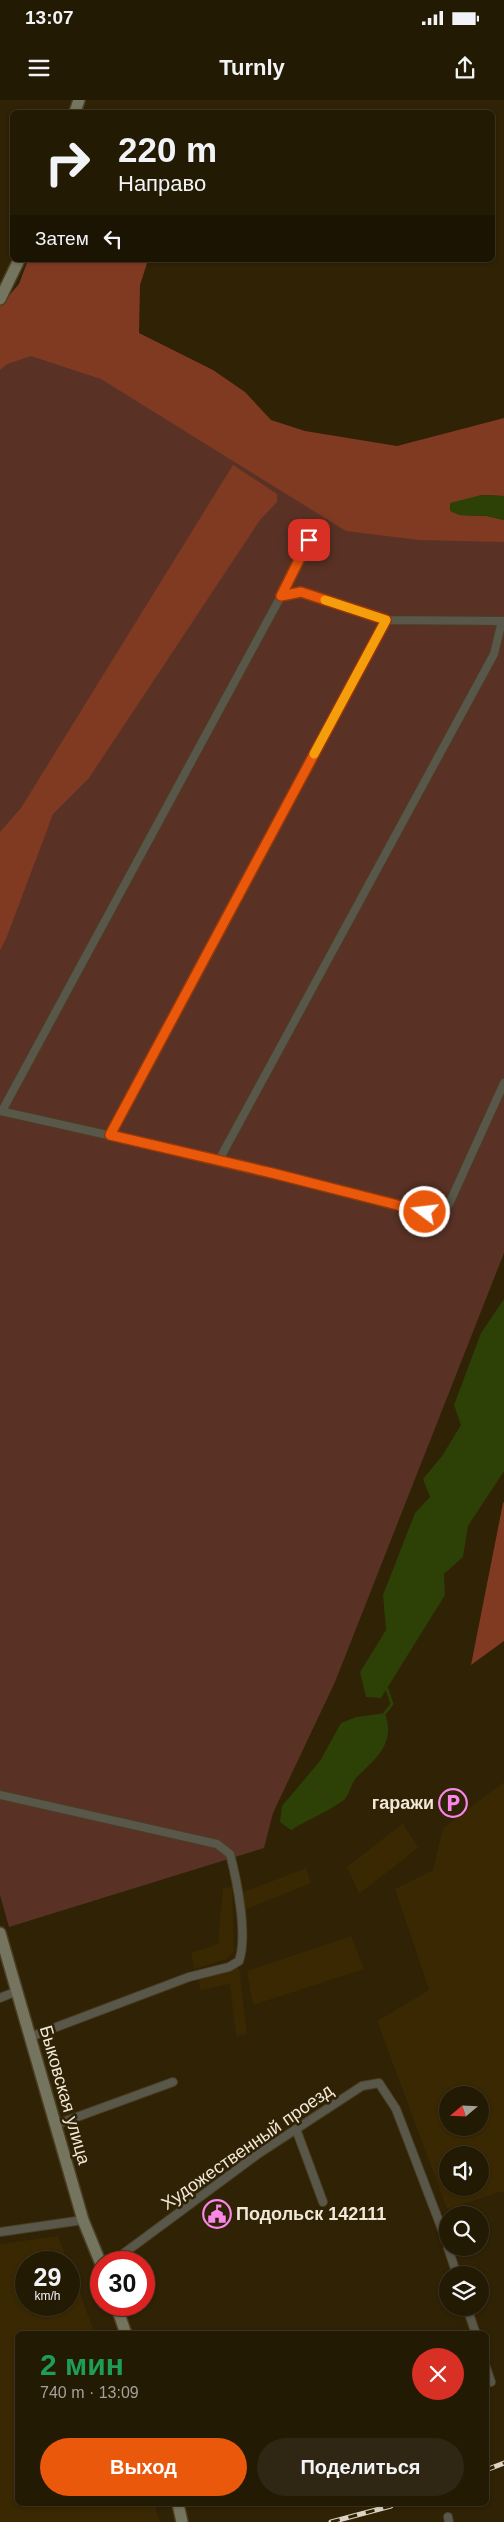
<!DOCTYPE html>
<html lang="ru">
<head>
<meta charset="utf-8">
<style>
	body { margin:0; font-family:Helvetica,sans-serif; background:#2f2713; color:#f1f3f6; height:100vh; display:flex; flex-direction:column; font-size:19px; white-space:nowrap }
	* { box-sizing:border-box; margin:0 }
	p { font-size:16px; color:#a3a19a }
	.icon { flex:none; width:28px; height:28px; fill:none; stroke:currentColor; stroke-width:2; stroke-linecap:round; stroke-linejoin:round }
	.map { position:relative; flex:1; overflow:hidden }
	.side { position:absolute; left:15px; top:2231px; width:474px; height:175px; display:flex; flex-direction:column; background:#231a04; border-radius:8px; box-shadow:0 1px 4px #0004,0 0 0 1px #403826 }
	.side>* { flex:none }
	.hud { position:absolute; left:10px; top:10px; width:485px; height:152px; border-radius:8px; box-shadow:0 1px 4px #0004,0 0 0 1px #403826; background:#231a04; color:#f1f3f6; overflow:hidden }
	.needle { width:32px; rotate:251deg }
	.buttons { position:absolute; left:439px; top:1986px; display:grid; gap:10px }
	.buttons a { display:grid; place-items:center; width:50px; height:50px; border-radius:50%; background:#231a04; box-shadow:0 1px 4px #0004,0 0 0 1px #403826; font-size:25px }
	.speed { position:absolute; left:15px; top:2151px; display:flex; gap:10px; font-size:25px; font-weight:700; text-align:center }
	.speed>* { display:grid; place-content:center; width:65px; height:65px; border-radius:50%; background:#231a04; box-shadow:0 1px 4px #0004,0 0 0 1px #403826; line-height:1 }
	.speed small { font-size:12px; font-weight:400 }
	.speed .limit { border:8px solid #d22; background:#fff; color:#111 }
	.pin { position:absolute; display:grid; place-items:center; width:42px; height:42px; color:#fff; margin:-21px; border-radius:10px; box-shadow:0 2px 8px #0006 }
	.me { position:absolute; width:55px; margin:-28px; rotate:285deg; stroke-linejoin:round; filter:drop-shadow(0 0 4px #0008) }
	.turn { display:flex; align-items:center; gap:18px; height:105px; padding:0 25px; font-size:22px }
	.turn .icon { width:65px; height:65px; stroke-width:2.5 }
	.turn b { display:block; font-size:35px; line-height:42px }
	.then { display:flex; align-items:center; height:48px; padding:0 25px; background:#0003; gap:10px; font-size:19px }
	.round { display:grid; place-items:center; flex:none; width:52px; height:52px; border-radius:26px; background:#2f2713 }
	.overview { display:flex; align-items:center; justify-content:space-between; height:85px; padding:0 25px }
	h1 { font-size:30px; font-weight:700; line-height:38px; color:#1e9e55 }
	.button { display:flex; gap:10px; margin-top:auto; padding:10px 25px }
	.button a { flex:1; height:58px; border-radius:30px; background:#ea580c; color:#fff; font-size:20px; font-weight:700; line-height:58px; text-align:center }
	.button a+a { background:#2f2713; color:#f1f3f6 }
	.status { display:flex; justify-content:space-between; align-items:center; height:35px; padding:0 25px; background:#231a04; direction:ltr }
	.status svg { height:14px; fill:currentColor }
	header { display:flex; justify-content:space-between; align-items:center; height:65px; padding:0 25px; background:#231a04; font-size:22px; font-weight:700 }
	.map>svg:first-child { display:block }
	.built { fill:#392802; fill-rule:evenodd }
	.green { fill:#5a3225 }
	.forest { fill:#803a22 }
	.water { fill:#2d4006 }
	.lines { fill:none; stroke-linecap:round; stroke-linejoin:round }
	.stream { stroke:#2d4006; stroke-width:3 }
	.street-casing { stroke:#4a3e23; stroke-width:10 }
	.secondary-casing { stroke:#4a3e23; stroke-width:14 }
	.street { stroke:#58574a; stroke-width:8 }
	.secondary { stroke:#75745e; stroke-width:11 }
	.rail-casing { stroke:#ddd4c3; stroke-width:5 }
	.rail { stroke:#2f2205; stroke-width:3; stroke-dasharray:9; stroke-linecap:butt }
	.route-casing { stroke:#983908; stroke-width:12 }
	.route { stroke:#ea580c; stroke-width:9 }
	.slow { stroke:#f59e0b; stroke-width:9 }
	.labels { text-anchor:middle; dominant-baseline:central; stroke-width:5; stroke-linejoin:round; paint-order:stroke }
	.poi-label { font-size:18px; font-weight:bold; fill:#f1e8d8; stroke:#2f2205; text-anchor:end }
	.street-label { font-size:18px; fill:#f1e8d8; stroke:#2f2205 }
</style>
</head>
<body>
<div class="status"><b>13:07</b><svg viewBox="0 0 49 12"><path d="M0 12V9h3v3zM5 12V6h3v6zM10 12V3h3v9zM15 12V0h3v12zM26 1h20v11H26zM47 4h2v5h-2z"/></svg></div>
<header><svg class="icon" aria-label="menu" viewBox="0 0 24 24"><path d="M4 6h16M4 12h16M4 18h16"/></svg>Turnly<svg class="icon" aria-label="share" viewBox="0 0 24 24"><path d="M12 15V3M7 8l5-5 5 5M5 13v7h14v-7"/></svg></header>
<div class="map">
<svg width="504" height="2422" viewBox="0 0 504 2422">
	<rect width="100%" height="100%" fill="#2f2205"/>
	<!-- built -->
	<path class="built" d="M504 1682V2094L503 2091 447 2109 377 1921 429 1890 395 1789 433 1770 443 1728ZM448 1995H480V2028H448ZM448 2055H480V2088H448Z
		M403 1723 418 1748 359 1794 347 1767Z
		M306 1768 311 1783 242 1811 241 1793Z
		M232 1787 234 1851 227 1859 194 1869 191 1853 218 1844 223 1788Z
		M351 1836 364 1869 253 1905 247 1871Z
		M239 1868 247 1934 236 1936 230 1884 200 1890 198 1878Z
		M58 2136 68 2162H26V2205H69V2164L95 2234H18V2404H154L160 2422H0V2144Z"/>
	<!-- green -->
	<path class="green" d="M25 245 101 268 359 424H504V1153L335 1582 273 1713 264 1748 9 1827 0 1795V255Z"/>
	<!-- forest -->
	<path class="forest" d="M28 160H148L140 185 139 233 213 270 245 292 271 320 305 331 397 346 504 318V396L481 395 459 415 487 416 504 420V442L419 440 346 431 101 279 31 256 7 264 0 270V206L19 184Z
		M233 365 277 394V402L260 420 89 678 53 714 6 839 0 850V732L21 708Z
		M504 1402V1541L471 1565 503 1403Z"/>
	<!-- water -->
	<path class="water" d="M481 395 504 396V420L487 416 459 415 450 411V403Z
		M504 1199V1371L468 1426 463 1457 444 1474 445 1495 381 1598 366 1597 360 1572 386 1530 383 1495 415 1413 430 1397 423 1379 442 1356 461 1325 454 1305 481 1233Z
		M385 1613C396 1644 376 1658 356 1678 351 1684 350 1693 345 1699 335 1708 304 1722 291 1730L280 1722 282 1706 320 1661 341 1623 356 1617Z"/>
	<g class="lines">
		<!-- stream -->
		<path class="stream" d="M385 1613 392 1604 387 1589"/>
		<defs>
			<path id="street" d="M281 496 309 439
				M0 1011 219 1060 425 1113 449 1104 504 983
				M2 1011 281 496 301 492 386 520 504 521
				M110 1035 386 520
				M219 1060 494 554 502 521
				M0 1695 217 1744 230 1754C237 1781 248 1835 239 1861L229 1867 189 1877 30 1937
				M0 1898 17 1891
				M55 2025 173 1982
				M296 2029 323 2102
				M0 2132 83 2120
				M448 2148 457 2175
				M112 2162 258 2054 362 1986 379 1983 396 2009 448 2145
				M467 2208 476 2234
				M486 2267 491 2282
				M448 2417 449 2422"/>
			<path id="secondary" d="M75 12 79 0
				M0 199 19 160
				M0 1833 83 2120 101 2164
				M116 2205 126 2234
				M178 2404 182 2422"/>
		</defs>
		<!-- street casing -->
		<use href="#street" class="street-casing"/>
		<!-- secondary casing -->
		<use href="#secondary" class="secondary-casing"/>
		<!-- street -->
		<use href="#street" class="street"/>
		<!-- secondary -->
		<use href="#secondary" class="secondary"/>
		<defs>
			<path id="rail" d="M486 2370 504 2363
				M331 2422 391 2406"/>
		</defs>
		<!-- rail casing -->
		<use href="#rail" class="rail-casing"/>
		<!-- rail -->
		<use href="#rail" class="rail"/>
	</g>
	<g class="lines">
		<defs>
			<path id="route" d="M309 440 281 496 301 492 386 520 110 1035 272 1073 425 1112"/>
		</defs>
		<!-- route casing -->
		<use href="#route" class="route-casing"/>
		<!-- route -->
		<use href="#route" class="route"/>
		<!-- slow -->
		<path class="slow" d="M314 654 386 520 325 500"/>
	</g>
	<!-- icons -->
	<defs>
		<symbol id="parking-ring" viewBox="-11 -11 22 22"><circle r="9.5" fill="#2f2205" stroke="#fa87e8" stroke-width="1.5"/><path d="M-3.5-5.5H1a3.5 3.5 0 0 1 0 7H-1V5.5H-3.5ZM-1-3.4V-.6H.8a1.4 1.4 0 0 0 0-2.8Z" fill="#fa87e8"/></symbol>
		<symbol id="civic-ring" viewBox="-11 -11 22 22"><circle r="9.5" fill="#2f2205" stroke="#fa87e8" stroke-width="1.5"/><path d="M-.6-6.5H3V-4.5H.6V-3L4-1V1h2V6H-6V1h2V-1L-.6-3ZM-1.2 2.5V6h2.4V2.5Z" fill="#fa87e8"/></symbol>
	</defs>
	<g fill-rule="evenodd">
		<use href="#parking-ring" x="437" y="1687" width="32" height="32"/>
		<use href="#civic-ring" x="201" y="2098" width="32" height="32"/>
	</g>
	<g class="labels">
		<!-- poi labels -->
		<g class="poi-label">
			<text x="434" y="1703">гаражи</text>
			<text x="236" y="2114" text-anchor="start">Подольск 142111</text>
		</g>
		<!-- street labels -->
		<g class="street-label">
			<text transform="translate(65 1995) rotate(74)">Быковская улица</text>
			<text transform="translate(247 2047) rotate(-35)">Художественный проезд</text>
		</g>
	</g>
</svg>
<div class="buttons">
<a><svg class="needle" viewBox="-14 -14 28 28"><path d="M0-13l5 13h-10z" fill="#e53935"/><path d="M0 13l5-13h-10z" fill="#a3a19a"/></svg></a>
<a><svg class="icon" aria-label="sound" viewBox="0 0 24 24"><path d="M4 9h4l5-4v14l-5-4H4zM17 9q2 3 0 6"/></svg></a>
<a><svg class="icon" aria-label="search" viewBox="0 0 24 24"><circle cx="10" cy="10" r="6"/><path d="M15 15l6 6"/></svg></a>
<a><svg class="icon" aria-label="layers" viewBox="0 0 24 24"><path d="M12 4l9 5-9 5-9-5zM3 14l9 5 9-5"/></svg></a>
</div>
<div class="speed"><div>29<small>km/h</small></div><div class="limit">30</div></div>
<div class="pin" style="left:309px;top:440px;background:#d93025"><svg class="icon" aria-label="arrive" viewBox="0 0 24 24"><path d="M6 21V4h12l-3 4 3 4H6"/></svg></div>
<svg class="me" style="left:425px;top:1112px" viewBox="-20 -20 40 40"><circle r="17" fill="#ea580c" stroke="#fff" stroke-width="3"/><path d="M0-11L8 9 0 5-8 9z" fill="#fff"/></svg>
<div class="hud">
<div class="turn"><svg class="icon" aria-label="right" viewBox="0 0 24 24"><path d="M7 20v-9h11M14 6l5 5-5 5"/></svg><div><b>220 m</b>Направо</div></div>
<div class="then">Затем<svg class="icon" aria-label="left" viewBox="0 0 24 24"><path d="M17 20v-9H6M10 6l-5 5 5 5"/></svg></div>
</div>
<section class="side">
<div class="overview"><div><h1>2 мин</h1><p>740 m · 13:09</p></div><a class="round" style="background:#d93025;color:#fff"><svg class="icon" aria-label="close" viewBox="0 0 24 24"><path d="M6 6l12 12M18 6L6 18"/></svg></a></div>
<div class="button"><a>Выход</a><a>Поделиться</a></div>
</section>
</div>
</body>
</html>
